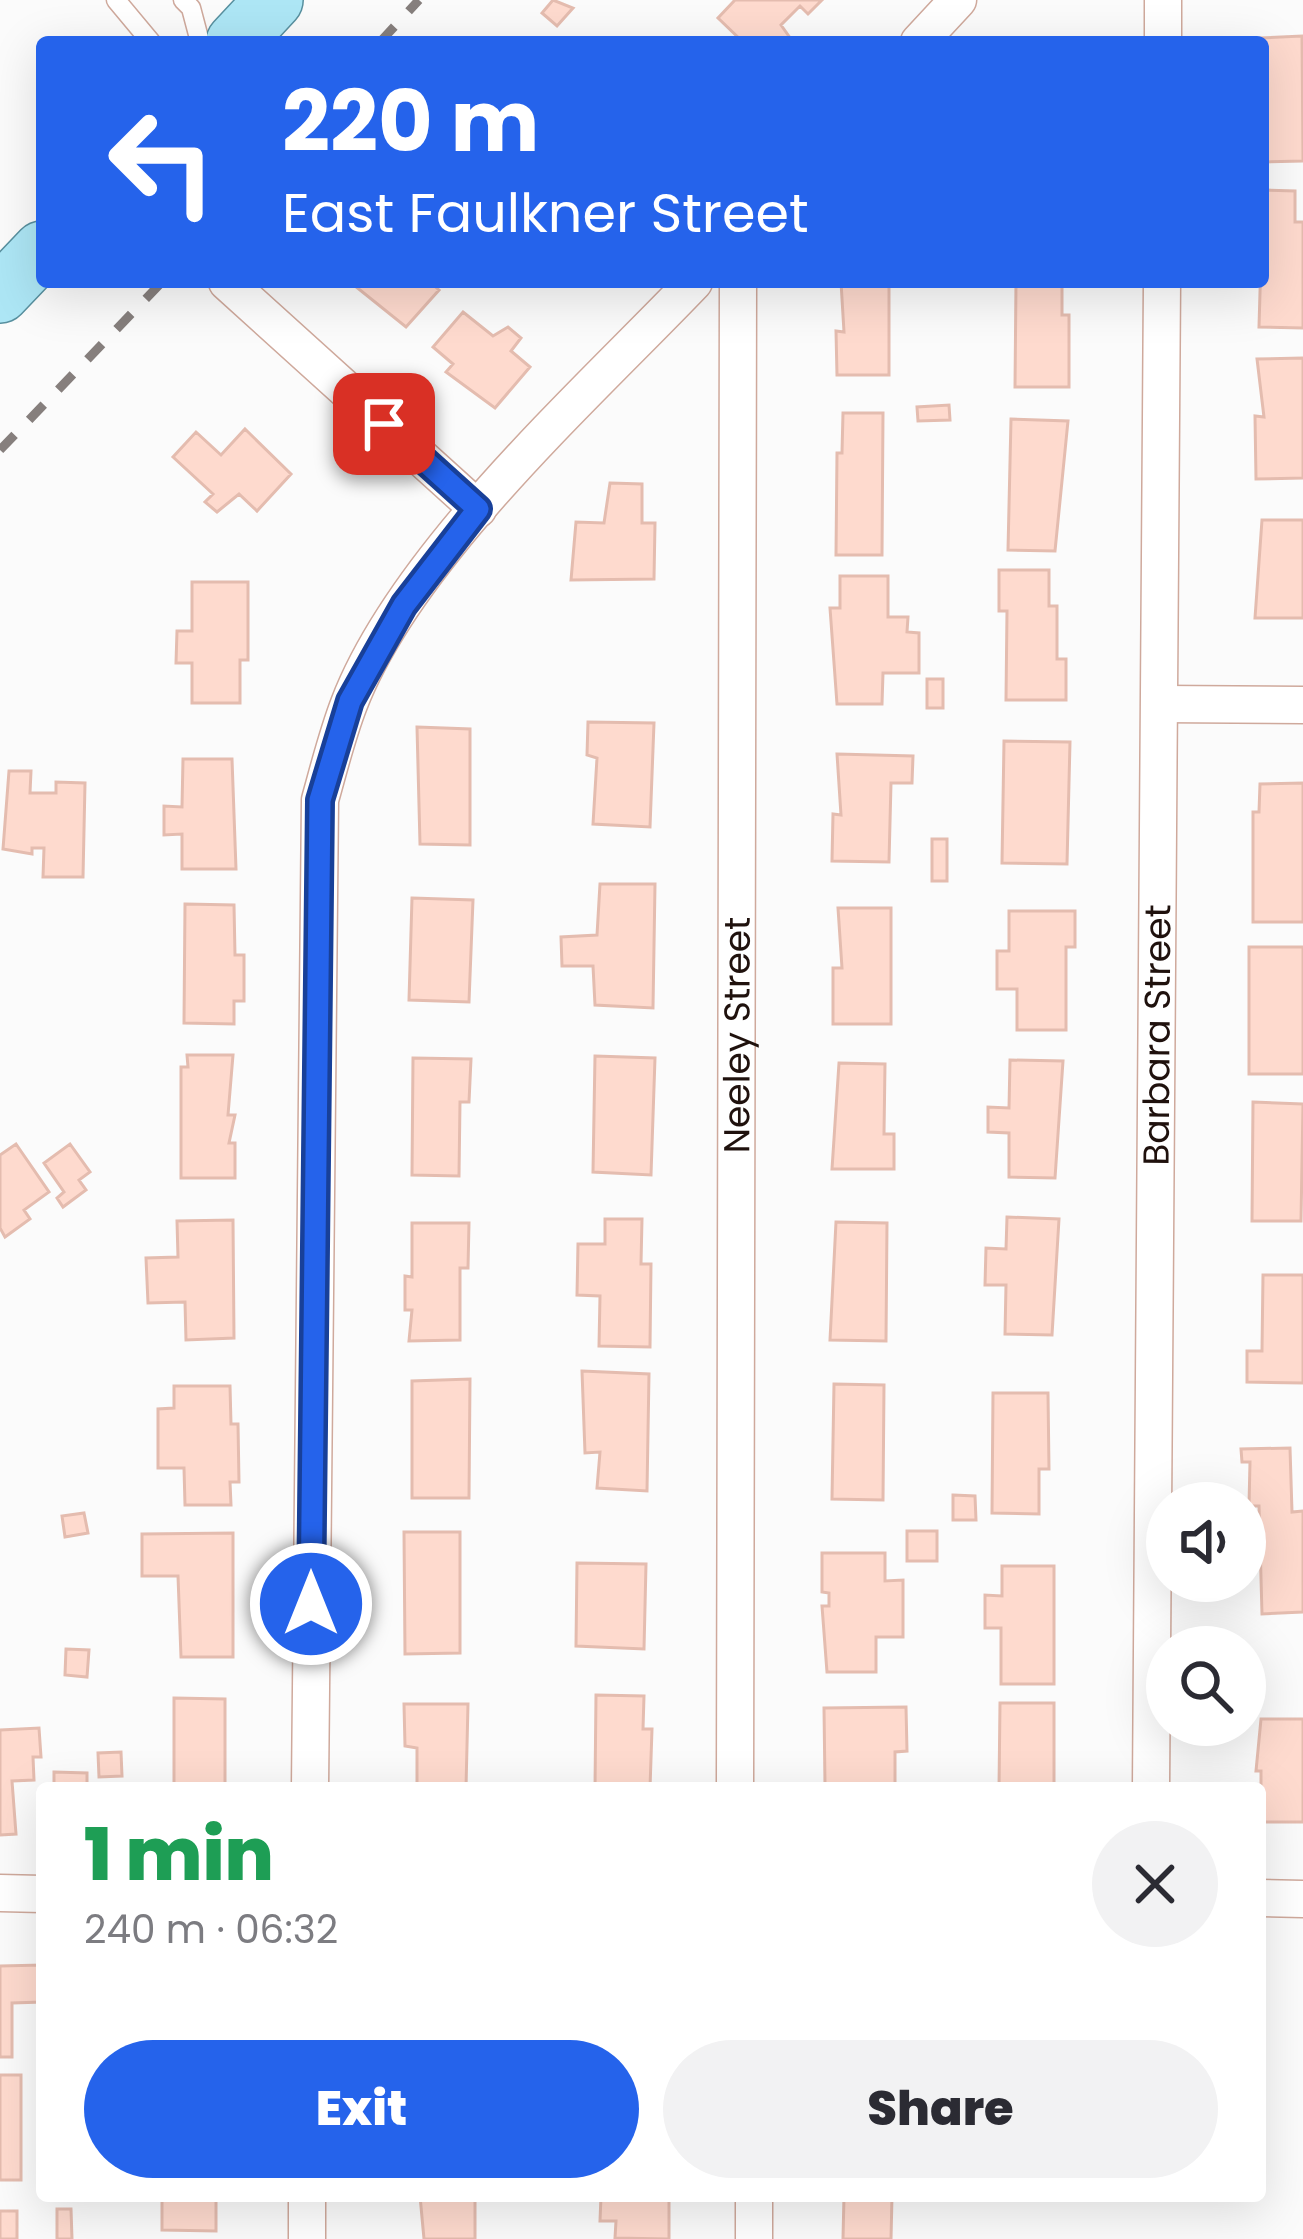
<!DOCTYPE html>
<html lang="en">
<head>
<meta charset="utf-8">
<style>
	body { margin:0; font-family:Poppins,sans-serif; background:#f2f2f3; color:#2b2b33; height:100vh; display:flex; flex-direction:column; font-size:45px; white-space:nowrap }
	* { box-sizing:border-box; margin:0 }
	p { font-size:39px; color:#7c7c81 }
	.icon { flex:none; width:66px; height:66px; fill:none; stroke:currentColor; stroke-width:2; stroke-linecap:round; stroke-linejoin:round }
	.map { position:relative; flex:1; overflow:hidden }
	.sheet { position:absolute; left:36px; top:1782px; width:1230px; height:420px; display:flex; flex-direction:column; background:#fff; border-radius:12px; box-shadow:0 12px 48px #0002 }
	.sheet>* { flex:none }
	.banner { position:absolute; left:36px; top:36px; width:1233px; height:252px; border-radius:12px; box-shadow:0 12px 48px #0002; background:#2563eb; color:#fff; overflow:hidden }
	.controls { position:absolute; left:1146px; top:1482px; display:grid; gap:24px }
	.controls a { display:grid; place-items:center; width:120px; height:120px; border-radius:50%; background:#fff; box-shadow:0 12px 48px #0002; font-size:60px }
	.pin { position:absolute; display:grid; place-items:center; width:102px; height:102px; color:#fff; margin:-51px; border-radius:24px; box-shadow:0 6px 18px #0006 }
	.me { position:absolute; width:132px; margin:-66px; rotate:0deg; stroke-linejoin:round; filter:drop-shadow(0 0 9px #0008) }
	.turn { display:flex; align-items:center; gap:42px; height:252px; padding:0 48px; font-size:54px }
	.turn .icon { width:156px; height:156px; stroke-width:2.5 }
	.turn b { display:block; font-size:84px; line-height:102px }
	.round { display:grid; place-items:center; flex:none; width:126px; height:126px; border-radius:63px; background:#f2f2f3 }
	.summary { display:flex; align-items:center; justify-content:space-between; height:204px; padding:0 48px }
	h1 { font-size:72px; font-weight:800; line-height:90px; color:#1e9e55 }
	.button { display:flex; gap:24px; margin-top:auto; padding:24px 48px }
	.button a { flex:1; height:138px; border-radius:72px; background:#2563eb; color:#fff; font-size:48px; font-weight:800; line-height:138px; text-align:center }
	.button a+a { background:#f2f2f3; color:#2b2b33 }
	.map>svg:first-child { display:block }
	.building { fill:#fedace; stroke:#e4bcaf; stroke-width:3 }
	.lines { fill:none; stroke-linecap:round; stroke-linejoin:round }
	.lane-casing { stroke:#cfa99c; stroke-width:21 }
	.street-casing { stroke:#cfa99c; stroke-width:39 }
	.primary-casing { stroke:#58909f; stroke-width:60 }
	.lane { stroke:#fff; stroke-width:18 }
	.street { stroke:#fff; stroke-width:36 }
	.primary { stroke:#ade6f5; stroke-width:57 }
	.rail { stroke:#867f7d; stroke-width:9; stroke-dasharray:21 21; stroke-linecap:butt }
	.route-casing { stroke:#184099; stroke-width:30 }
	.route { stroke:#2563eb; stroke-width:21 }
	.labels { text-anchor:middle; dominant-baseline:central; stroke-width:9; stroke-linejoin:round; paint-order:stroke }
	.street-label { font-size:36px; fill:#1f110d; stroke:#fbfbfb }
</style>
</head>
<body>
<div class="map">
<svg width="1303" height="2239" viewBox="0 0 1303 2239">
	<rect width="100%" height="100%" fill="#fbfbfb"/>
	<!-- building -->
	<path class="building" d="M553 0 573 8 557 26 542 13Z
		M735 0H822L808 14 800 6 781 25 793 42H743L718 18Z
		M1302 36 1303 161 1263 162 1261 38Z
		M1263 190 1295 191V222H1303V328L1259 327Z
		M350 282H430L439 290 406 327Z
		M841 282H889V375H837L836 331 844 332Z
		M1016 282H1062V315H1069V387H1015Z
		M463 312 493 336 508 327 521 338 511 351 530 367 495 408 446 372 453 364 433 347Z
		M1303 358V478L1256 479 1255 416 1264 417 1257 359Z
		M949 405 950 420 918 421 917 407Z
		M843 413H883L882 555H836L837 453H842Z
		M1011 419 1068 421 1055 551 1008 550Z
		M245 429 291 474 257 511 239 494 217 512 205 502 213 494 173 457 196 432 221 455Z
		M610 483 642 484V523H655L654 579 571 580 576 522 604 523Z
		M1262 520H1303V618H1255Z
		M999 570H1049V606H1057V659H1066V700H1006L1007 611H999Z
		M840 576H888V617H908L907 632 919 633V673H883L882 704H837L830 608H840Z
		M192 582H248V660H240V703H192V663H176L177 631H192Z
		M927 679H943V708H927Z
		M588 722 654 723 650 827 593 824 597 758 587 755Z
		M417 727 470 729V845L420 844Z
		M1004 741 1070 742 1067 864 1002 863Z
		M837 754 913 756 912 783H891L889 862 832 861 833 814 841 815Z
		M183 759H232L236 869H182V834L164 835V806L182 807Z
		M9 771H31L30 793H56V782L85 783 83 877H43L44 848H32V854L3 849Z
		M1303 783V922H1253V812H1259L1260 784Z
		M932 839H947V881H932Z
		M600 884H655L653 1008 595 1005 593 966H562L561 937 597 935Z
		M412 898 473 900 469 1002 409 1000Z
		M185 904 234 905 235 955H244V1001H234V1024L184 1023Z
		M838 908H891V1024H833V968H842Z
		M1009 911H1075V947H1066V1030H1017V989H997V951H1009Z
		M1249 947H1303V1074H1249Z
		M187 1055H233L228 1115H235L229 1143H235V1178H181V1067H188Z
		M595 1056 655 1058 651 1175 593 1172Z
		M413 1058 471 1059 469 1102H460L459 1176 412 1175Z
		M1010 1060 1063 1061 1055 1178 1009 1177V1133L988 1132V1107L1009 1108Z
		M839 1063 885 1064 884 1134H894V1169H832Z
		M1253 1102 1303 1104 1301 1221H1252Z
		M16 1144 49 1192 24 1210 30 1219 5 1237 0 1228V1155Z
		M70 1144 90 1172 79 1180 86 1190 63 1207 57 1198 64 1192 44 1163Z
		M1007 1217 1059 1219 1052 1335 1005 1334 1006 1285H985L986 1248 1006 1249Z
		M605 1219H642L641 1264H651L650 1347 599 1346 600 1296 577 1295 578 1244H605Z
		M233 1220 234 1338 186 1340 185 1302 148 1303 146 1258 178 1257 177 1221Z
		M836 1222 887 1223 886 1341 830 1340Z
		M412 1223H469L468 1268H460V1340L409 1341 412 1310H405V1276L412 1277Z
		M1263 1275H1303V1383L1247 1382V1351H1262Z
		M582 1371 649 1374 647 1491 597 1488 600 1452 585 1453Z
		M470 1379 469 1498H412V1381Z
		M834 1384 884 1385 883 1500 832 1499Z
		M174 1386H230L231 1424H238L239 1482H230L231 1505H185L184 1468H158V1409L174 1408Z
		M993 1393H1048L1049 1469H1039V1514L992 1513Z
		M1290 1448 1292 1512 1303 1511V1612L1262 1614 1259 1506H1249L1250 1462H1242L1241 1449Z
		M953 1495 975 1496 976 1520H953Z
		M84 1513 88 1533 65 1537 62 1516Z
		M907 1531H937V1561H907Z
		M404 1532H460V1653L405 1654Z
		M233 1533V1657H181L178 1576H142V1534Z
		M822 1553H885V1581L903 1580V1637H876V1672H827L822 1606H829V1593L822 1592Z
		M577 1563 646 1564 644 1649 576 1646Z
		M1002 1566H1054V1684H1001V1628H985V1595L1002 1596Z
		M66 1649 89 1650 87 1677 65 1675Z
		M596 1695 644 1696 643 1729H652L650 1788H595Z
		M174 1698 225 1699V1788H174Z
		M1000 1703H1054V1788H999Z
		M404 1704H468L466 1788H417V1748L405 1746Z
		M906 1707 907 1751 895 1752V1788L825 1785 824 1708Z
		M1261 1719H1303V1822H1261V1771H1256Z
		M39 1728 41 1757H33L34 1780 12 1781 16 1834 0 1835V1730Z
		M121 1752 122 1776 99 1777 98 1753Z
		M54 1772 87 1773V1788H54Z
		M42 1965V2002L12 2003V2057H0V1966Z
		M0 2075H21V2180H0Z
		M144 2196H223L216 2198V2231L162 2230V2196Z
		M420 2196H475V2239H424Z
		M601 2196H669V2239L615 2238 616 2221H600Z
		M844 2196H892L891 2239H843Z
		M57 2209H71L72 2239H57Z
		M0 2211H17V2239H0Z"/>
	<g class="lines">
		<defs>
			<path id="lane" d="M116 0 151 42
				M183 0 191 8 200 42"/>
			<g id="street">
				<path d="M919 42 958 0"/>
				<path d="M1163 42V0"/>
				<path d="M227 282 478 509"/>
				<path d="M1160 704 1303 705"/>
				<path d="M310 1788 320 800C329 768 337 735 349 704 405 557 585 396 694 282"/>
				<path id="s1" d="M735 1788 738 282"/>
				<path id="s2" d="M1151 1788 1162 282"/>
				<path d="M0 1893 42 1894"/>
				<path d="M1260 1898 1303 1899"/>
				<path d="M307 2239V2196"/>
				<path d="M754 2239V2196"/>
			</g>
			<path id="primary" d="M235 42 274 0
				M0 294 42 250"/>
		</defs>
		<!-- lane casing -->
		<use href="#lane" class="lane-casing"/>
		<!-- street casing -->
		<use href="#street" class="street-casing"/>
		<!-- primary casing -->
		<use href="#primary" class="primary-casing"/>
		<!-- lane -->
		<use href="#lane" class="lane"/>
		<!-- street -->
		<use href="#street" class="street"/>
		<!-- primary -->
		<use href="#primary" class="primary"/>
		<!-- rail -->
		<path class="rail" d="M380 42 419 0
			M0 450 162 282"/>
	</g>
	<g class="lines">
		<defs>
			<path id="route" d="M311 1604 320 800 350 701 404 605 478 509 384 424"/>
		</defs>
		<!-- route casing -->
		<use href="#route" class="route-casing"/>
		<!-- route -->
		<use href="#route" class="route"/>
	</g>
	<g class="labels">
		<!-- street labels -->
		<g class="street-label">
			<text stroke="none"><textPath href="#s1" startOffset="753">Neeley Street</textPath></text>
			<text stroke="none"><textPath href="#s2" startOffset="753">Barbara Street</textPath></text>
		</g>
	</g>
</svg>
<div class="controls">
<a><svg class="icon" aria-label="sound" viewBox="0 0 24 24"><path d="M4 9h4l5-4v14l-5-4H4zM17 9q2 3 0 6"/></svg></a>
<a><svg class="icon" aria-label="search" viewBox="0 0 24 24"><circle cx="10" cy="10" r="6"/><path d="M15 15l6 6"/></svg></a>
</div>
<div class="pin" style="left:384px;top:424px;background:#d93025"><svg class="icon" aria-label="arrive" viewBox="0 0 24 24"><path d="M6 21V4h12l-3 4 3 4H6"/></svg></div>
<svg class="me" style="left:311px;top:1604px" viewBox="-20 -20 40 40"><circle r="17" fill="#2563eb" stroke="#fff" stroke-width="3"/><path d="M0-11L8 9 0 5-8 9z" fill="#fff"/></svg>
<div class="banner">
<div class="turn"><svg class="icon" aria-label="left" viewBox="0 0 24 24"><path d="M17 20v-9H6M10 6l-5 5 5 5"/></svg><div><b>220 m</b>East Faulkner Street</div></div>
</div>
<section class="sheet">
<div class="summary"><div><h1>1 min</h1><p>240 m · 06:32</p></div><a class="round"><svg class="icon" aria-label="close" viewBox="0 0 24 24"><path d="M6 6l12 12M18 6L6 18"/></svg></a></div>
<div class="button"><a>Exit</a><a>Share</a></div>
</section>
</div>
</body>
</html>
